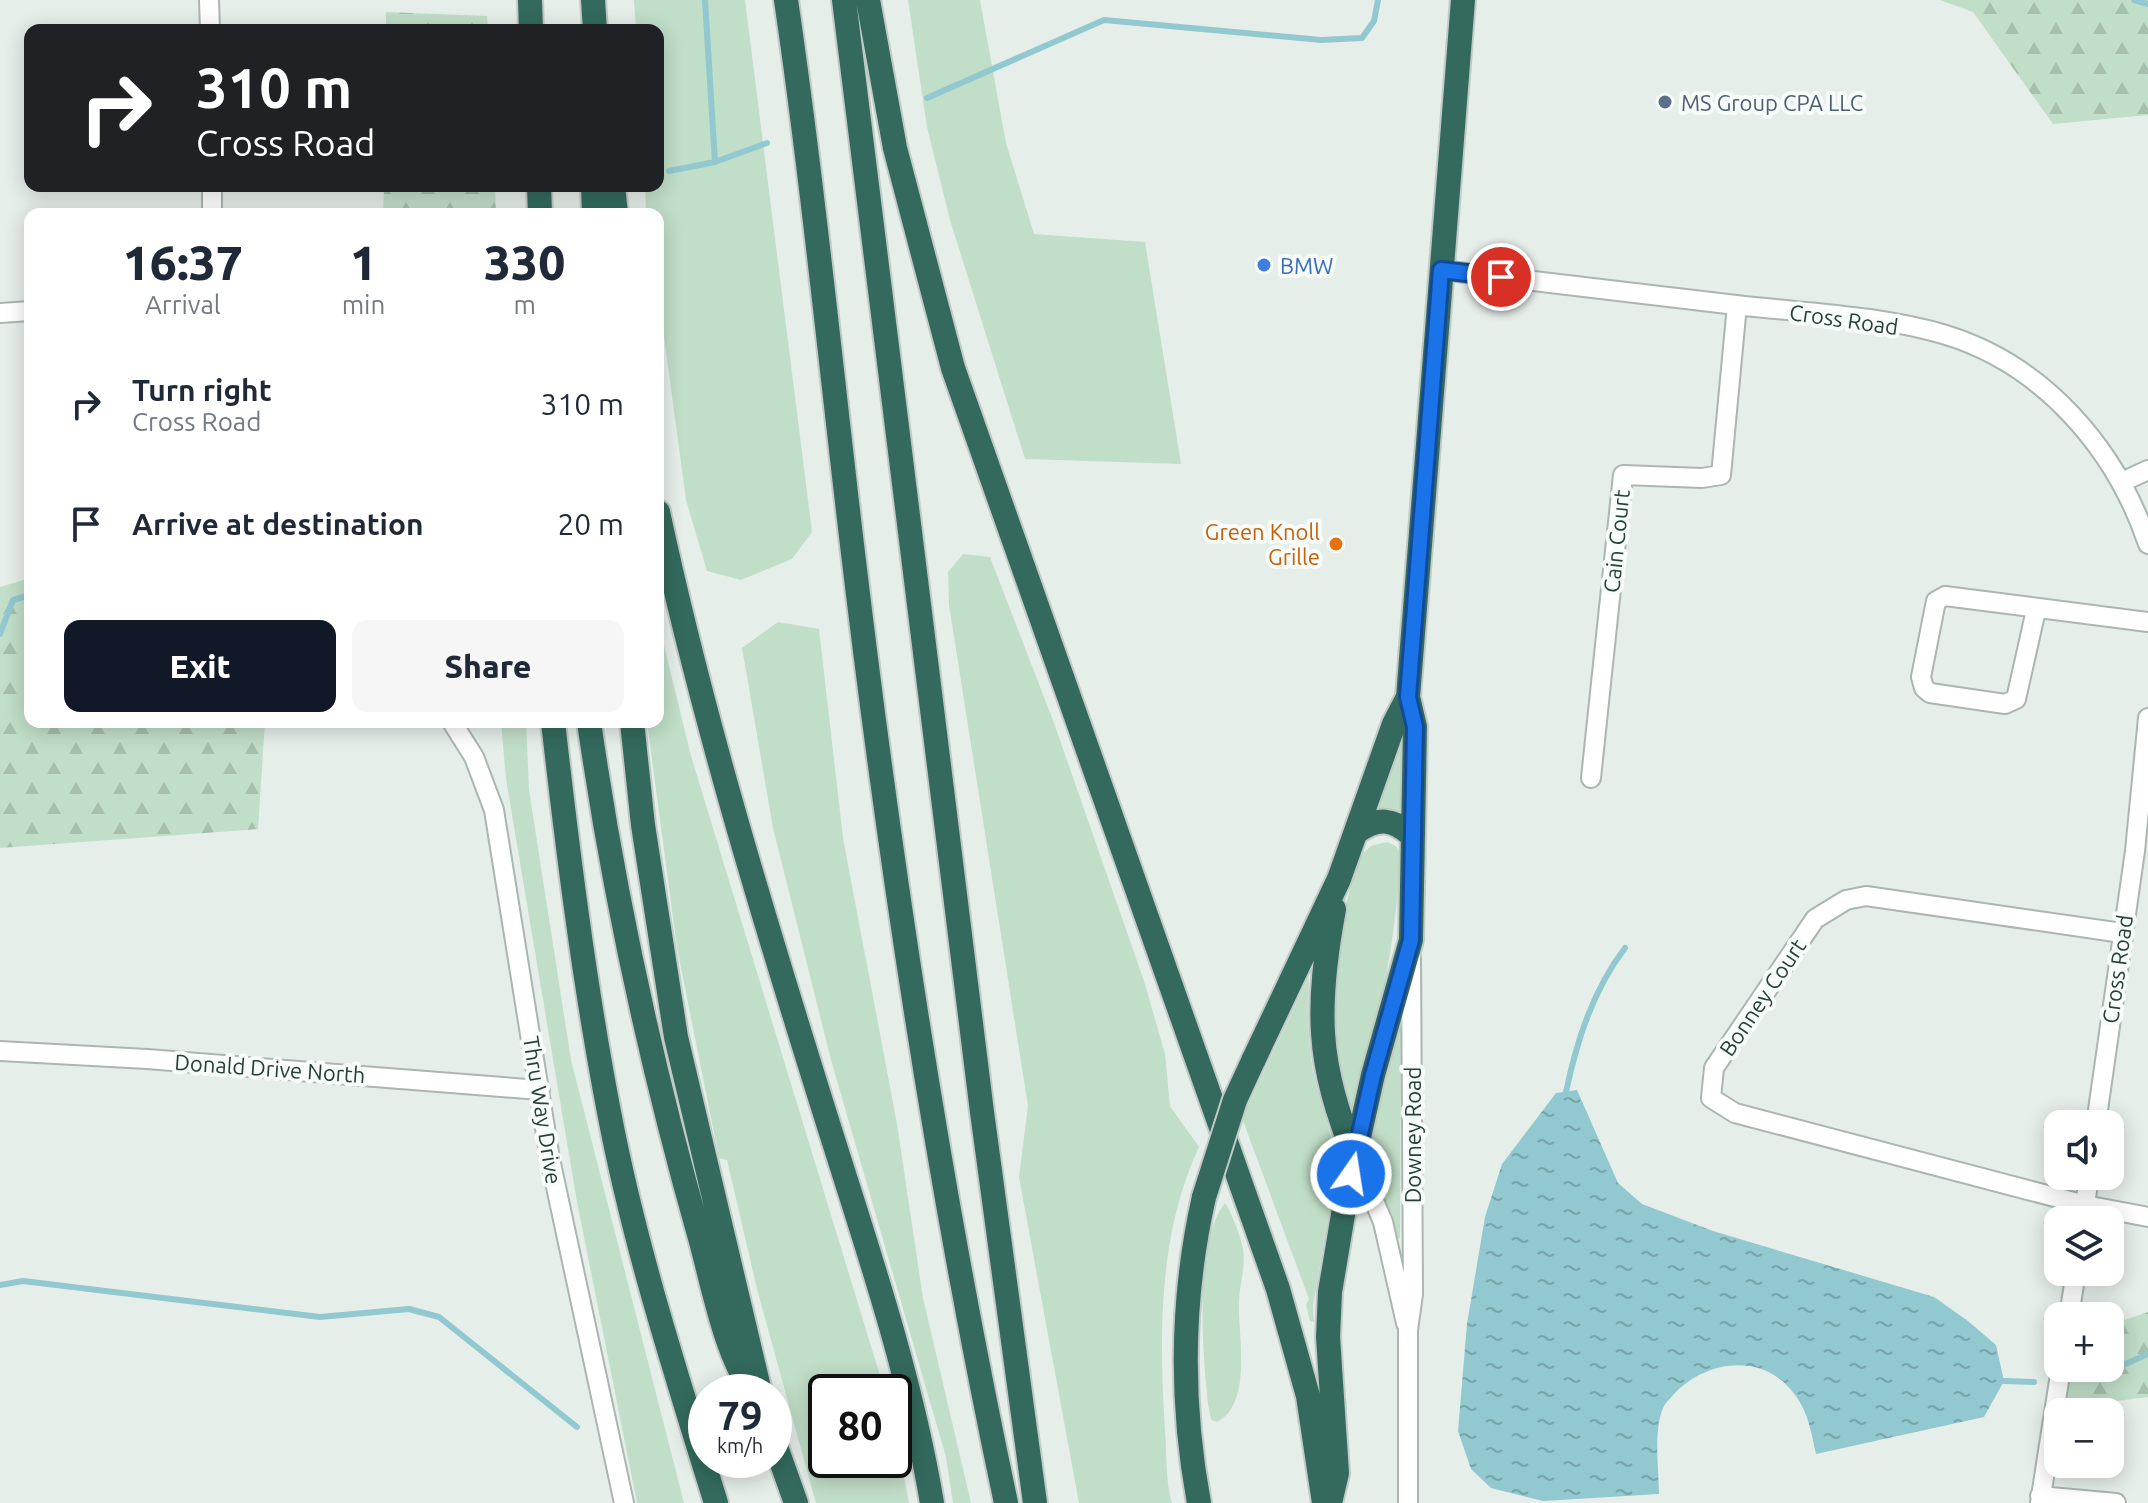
<!DOCTYPE html>
<html lang="en">
<head>
<meta charset="utf-8">
<style>
	body { margin:0; font-family:Ubuntu,sans-serif; background:#f6f6f7; color:#1f2937; height:100vh; display:flex; flex-direction:column; font-size:30px; white-space:nowrap }
	* { box-sizing:border-box; margin:0 }
	p { font-size:26px; color:#747a83 }
	.icon { flex:none; width:44px; height:44px; fill:none; stroke:currentColor; stroke-width:2; stroke-linecap:round; stroke-linejoin:round }
	.map { position:relative; flex:1; overflow:hidden }
	.sheet { position:absolute; left:24px; top:208px; width:640px; height:520px; display:flex; flex-direction:column; background:#fff; border-radius:16px; box-shadow:0 4px 20px #0003 }
	.sheet>* { flex:none }
	.hud { position:absolute; left:24px; top:24px; width:640px; height:168px; border-radius:16px; box-shadow:0 4px 20px #0003; background:#202124; color:#fff; overflow:hidden }
	.tools { position:absolute; left:2044px; top:1110px; display:grid; gap:16px }
	.tools a { display:grid; place-items:center; width:80px; height:80px; border-radius:16px; background:#fff; box-shadow:0 4px 20px #0003; font-size:40px }
	.speed { position:absolute; left:688px; top:1374px; display:flex; gap:16px; font-size:40px; font-weight:700; text-align:center }
	.speed>* { display:grid; place-content:center; width:104px; height:104px; border-radius:50%; background:#fff; box-shadow:0 4px 20px #0003; line-height:1 }
	.speed small { font-size:20px; font-weight:400 }
	.speed .limit { border:4px solid #111; border-radius:12px; background:#fff; color:#111 }
	.pin { position:absolute; display:grid; place-items:center; width:68px; height:68px; color:#fff; margin:-34px; border:4px solid #fff; border-radius:50%; box-shadow:0 2px 8px #0007 }
	.me { position:absolute; width:88px; margin:-44px; rotate:13deg; stroke-linejoin:round; filter:drop-shadow(0 0 6px #0008) }
	.turn { display:flex; align-items:center; gap:28px; height:168px; padding:0 40px; font-size:36px }
	.turn .icon { width:104px; height:104px; stroke-width:2.5 }
	.turn b { display:block; font-size:56px; line-height:68px }
	.eta { display:flex; justify-content:space-evenly; align-items:center; height:136px; text-align:center }
	.eta b { font-size:48px; font-weight:800; line-height:56px }
	.primary-button { display:flex; gap:16px; margin-top:auto; padding:16px 40px }
	.primary-button a { flex:1; height:92px; border-radius:16px; background:#111827; color:#fff; font-size:32px; font-weight:800; line-height:92px; text-align:center }
	.primary-button a+a { background:#f6f6f7; color:#1f2937 }
	ul { padding:0; list-style:none }
	li { display:flex; align-items:center; gap:24px; height:120px; padding:0 40px }
	li div { flex:1 }
	li b { display:block; font-size:30px }
	li em { font-style:normal }
	.map>svg:first-child { display:block }
	.grass { fill:#c1dec8 }
	.forest { fill:url(#forest-firs) }
	.water { fill:url(#water-ripples) }
	.lines { fill:none; stroke-linecap:round; stroke-linejoin:round }
	.stream { stroke:#92c8cf; stroke-width:6 }
	.street-casing { stroke:#a9b6b1; stroke-width:22 }
	.highway-casing { stroke:#c2cac7; stroke-width:28 }
	.street { stroke:#fff; stroke-width:18 }
	.highway { stroke:#336a5d; stroke-width:24 }
	.highway-bridge-casing { stroke:#c2cac7; stroke-width:28; stroke-linecap:butt }
	.highway-bridge { stroke:#336a5d; stroke-width:24 }
	.route-casing { stroke:#114b97; stroke-width:20 }
	.route { stroke:#1a73e8; stroke-width:14 }
	.service-dot { fill:#5c6f8a; stroke:#f7fbf9; stroke-width:3 }
	.shop-dot { fill:#3f7fe0; stroke:#f7fbf9; stroke-width:3 }
	.food-dot { fill:#e8710a; stroke:#f7fbf9; stroke-width:3 }
	.labels { text-anchor:middle; dominant-baseline:central; stroke-width:8; stroke-linejoin:round; paint-order:stroke }
	.service-label { font-size:22px; fill:#4e5e75; stroke:#f7fbf9; text-anchor:start }
	.shop-label { font-size:22px; fill:#366cbe; stroke:#f7fbf9; text-anchor:start }
	.street-label { font-size:22px; fill:#264038; stroke:#f7fbf9 }
	.food-label { font-size:22px; fill:#c56008; stroke:#f7fbf9; text-anchor:end }
</style>
</head>
<body>
<div class="map">
<svg width="2148" height="1503" viewBox="0 0 2148 1503">
	<defs>
		<pattern id="forest-firs" width="22" height="20" patternUnits="userSpaceOnUse" patternTransform="scale(2)"><rect width="22" height="20" fill="#c1dec8"/><path d="M5 1l3.5 6h-7zM16 11l3.5 6h-7z" fill="#a6c0ad"/></pattern>
		<pattern id="water-ripples" width="26" height="14" patternUnits="userSpaceOnUse" patternTransform="scale(2)"><rect width="26" height="14" fill="#92c8cf"/><path d="M2 4q2-2 4 0t4 0M15 11q2-2 4 0t4 0" fill="none" stroke="#77a4a9"/></pattern>
	</defs>
	<rect width="100%" height="100%" fill="#e6eeea"/>
	<!-- grass -->
	<path class="grass" d="M634 0H745L812 532 792 559 741 580 707 571 686 500 658 292V214H646V211L645 186H658V30H636Z
		M908 0H980L1006 143 1034 234 1145 242 1181 464 1025 459 950 220 927 127Z
		M963 554 990 557 1054 723 1144 981 1165 1054 1170 1106 1199 1147C1158 1235 1159 1334 1165 1430 1167 1454 1165 1480 1172 1503H1079L1019 1177 1028 1106 949 605 948 572Z
		M658 621 691 756 885 1392H826V1460H894V1426L909 1503H816L814 1496 757 1289 727 1160 719 1158 677 948 647 722H658Z
		M778 622 819 629 843 838 897 1124 923 1298 971 1503H953L946 1457 831 1060 773 828 742 648Z
		M501 722H526L529 790 571 1060 684 1503H637L577 1202 506 779Z
		M1403 734 1401 811 1375 810Z
		M1387 842 1396 846 1401 855C1395 942 1380 1027 1352 1109L1347 1110 1331 1005 1343 915 1359 857 1371 846Z
		M1309 976C1308 1007 1307 1039 1313 1070 1320 1105 1336 1139 1336 1174L1313 1306 1314 1322 1310 1321 1306 1305 1309 1299 1242 1118Z
		M1401 1015 1400 1238 1397 1239 1370 1161 1369 1146Z
		M1225 1203C1233 1216 1240 1234 1243 1249 1246 1266 1240 1283 1239 1299 1237 1332 1254 1403 1217 1422L1211 1420 1208 1404C1203 1353 1193 1243 1225 1203Z"/>
	<!-- forest -->
	<path class="forest" d="M1940 0H2148V115L2053 124 1973 12Z
		M386 12 487 16 488 30H386Z
		M384 186H495L496 214H383Z
		M30 578V722H265L258 829 0 848V587Z
		M2148 1312V1397L2061 1408 2067 1368H2110V1325Z"/>
	<!-- water -->
	<path class="water" d="M1577 1090 1618 1183 1642 1204 1713 1231 1934 1297 1968 1321 1996 1345 2004 1381 1984 1417 1816 1454C1811 1431 1808 1410 1792 1391 1761 1352 1705 1361 1674 1394 1671 1398 1665 1403 1663 1408 1653 1433 1659 1468 1659 1494L1543 1501 1491 1488 1471 1469 1458 1431 1467 1324 1485 1217 1502 1164 1556 1093Z"/>
	<g class="lines">
		<!-- stream -->
		<path class="stream" d="M705 0 715 162
			M2134 0 2148 4
			M927 98 1104 20 1321 40 1362 38 1374 21 1378 0
			M669 171 715 162 767 143
			M0 634 13 600 30 595
			M1566 1092C1577 1040 1593 990 1625 948
			M0 1285 23 1281 320 1317 409 1309 439 1317 577 1427
			M2094 1378 2148 1354
			M2004 1381 2034 1382"/>
		<defs>
			<path id="street" d="M209 0 210 30
				M212 186V214
				M1441 270C1540 282 1638 294 1736 305 1805 313 1879 315 1946 335 2044 365 2116 449 2148 544
				M0 313 30 311
				M2122 482 2148 470
				M2036 610 2016 699 2005 704 1930 693 1924 688 1921 677 1936 601 1945 596 2148 622
				M452 722 474 757 494 810 550 1159 624 1503
				M1591 778 1623 475 1702 478 1721 475 1737 305
				M2122 933 1866 896 1846 900 1815 919 1714 1068 1711 1098 1735 1113 2085 1205 2148 1217
				M0 1051 147 1059 540 1090
				M2096 1124 2135 851 2148 718
				M1355 1156 1383 1222 1406 1323
				M2083 1220 2089 1176
				M2069 1316 2076 1272
				M2040 1496 2116 1503
				M1408 1503V1330L1413 1294 1411 958
				M2040 1503 2061 1368"/>
			<path id="highway" d="M530 0 531 30
				M593 0 595 30
				M786 0C813 184 831 369 853 553 891 872 939 1189 1006 1503
				M844 0 982 1112 1035 1503
				M868 0 895 148 953 368 1278 1289 1308 1396 1324 1503
				M539 186 540 214
				M593 186 594 214
				M613 186 616 214
				M658 512C701 712 760 906 821 1101 862 1233 909 1366 932 1503
				M553 722C568 853 584 982 609 1112 634 1244 676 1374 716 1503
				M589 722C614 896 652 1069 700 1238 713 1285 725 1353 753 1392
				M632 722 643 825 676 1037 760 1392
				M1358 831C1378 817 1393 819 1410 834
				M1334 909C1316 1006 1316 1065 1355 1156
				M1253 1061 1339 879 1394 724 1408 697
				M774 1441 796 1503
				M1199 1503C1180 1400 1181 1299 1204 1197
				M1330 1503 1337 1473 1328 1337 1330 1292 1347 1191 1373 1075 1411 940 1415 727 1408 697 1463 0"/>
		</defs>
		<!-- street casing -->
		<use href="#street" class="street-casing"/>
		<!-- highway casing -->
		<use href="#highway" class="highway-casing"/>
		<!-- street -->
		<use href="#street" class="street"/>
		<!-- highway -->
		<use href="#highway" class="highway"/>
		<defs>
			<path id="highway-bridge" d="M1204 1197 1235 1100 1253 1061"/>
		</defs>
		<!-- highway-bridge casing -->
		<use href="#highway-bridge" class="highway-bridge-casing"/>
		<!-- highway-bridge -->
		<use href="#highway-bridge" class="highway-bridge"/>
	</g>
	<g class="lines">
		<defs>
			<path id="route" d="M1351 1174 1373 1075 1411 940 1415 727 1408 697 1441 270 1501 277"/>
		</defs>
		<!-- route casing -->
		<use href="#route" class="route-casing"/>
		<!-- route -->
		<use href="#route" class="route"/>
	</g>
	<!-- markers -->
	<circle class="service-dot" cx="1665" cy="102" r="8"/>
	<circle class="shop-dot" cx="1264" cy="265" r="8"/>
	<circle class="food-dot" cx="1336" cy="544" r="8"/>
	<g class="labels">
		<!-- service labels -->
		<g class="service-label">
			<text x="1681" y="102">MS Group CPA LLC</text>
		</g>
		<!-- shop labels -->
		<g class="shop-label">
			<text x="1280" y="265">BMW</text>
		</g>
		<!-- street labels -->
		<g class="street-label">
			<text transform="translate(1844 319) rotate(8)">Cross Road</text>
			<text transform="translate(1616 541) rotate(-84)">Cain Court</text>
			<text transform="translate(2117 969) rotate(-82)">Cross Road</text>
			<text transform="translate(1762 997) rotate(-56)">Bonney Court</text>
			<text transform="translate(270 1068) rotate(4)">Donald Drive North</text>
			<text transform="translate(543 1110) rotate(81)">Thru Way Drive</text>
			<text transform="translate(1412 1135) rotate(-90)">Downey Road</text>
		</g>
		<!-- food labels -->
		<g class="food-label">
			<text x="1320" y="531">Green Knoll<tspan x="1320" dy="25">Grille</tspan></text>
		</g>
	</g>
</svg>
<div class="tools">
<a><svg class="icon" aria-label="sound" viewBox="0 0 24 24"><path d="M4 9h4l5-4v14l-5-4H4zM17 9q2 3 0 6"/></svg></a>
<a><svg class="icon" aria-label="layers" viewBox="0 0 24 24"><path d="M12 4l9 5-9 5-9-5zM3 14l9 5 9-5"/></svg></a>
<a>+</a>
<a>−</a>
</div>
<div class="speed"><div>79<small>km/h</small></div><div class="limit">80</div></div>
<div class="pin" style="left:1501px;top:277px;background:#d93025"><svg class="icon" aria-label="arrive" viewBox="0 0 24 24"><path d="M6 21V4h12l-3 4 3 4H6"/></svg></div>
<svg class="me" style="left:1351px;top:1174px" viewBox="-20 -20 40 40"><circle r="17" fill="#1a73e8" stroke="#fff" stroke-width="3"/><path d="M0-11L8 9 0 5-8 9z" fill="#fff"/></svg>
<div class="hud">
<div class="turn"><svg class="icon" aria-label="right" viewBox="0 0 24 24"><path d="M7 20v-9h11M14 6l5 5-5 5"/></svg><div><b>310 m</b>Cross Road</div></div>
</div>
<section class="sheet">
<div class="eta">
<div><b>16:37</b><p>Arrival</p></div>
<div><b>1</b><p>min</p></div>
<div><b>330</b><p>m</p></div>
</div>
<ul>
<li><svg class="icon" aria-label="right" viewBox="0 0 24 24"><path d="M7 20v-9h11M14 6l5 5-5 5"/></svg><div><b>Turn right</b><p>Cross Road</p></div><em>310 m</em></li>
<li><svg class="icon" aria-label="arrive" viewBox="0 0 24 24"><path d="M6 21V4h12l-3 4 3 4H6"/></svg><div><b>Arrive at destination</b></div><em>20 m</em></li>
</ul>
<div class="primary-button"><a>Exit</a><a>Share</a></div>
</section>
</div>
</body>
</html>
